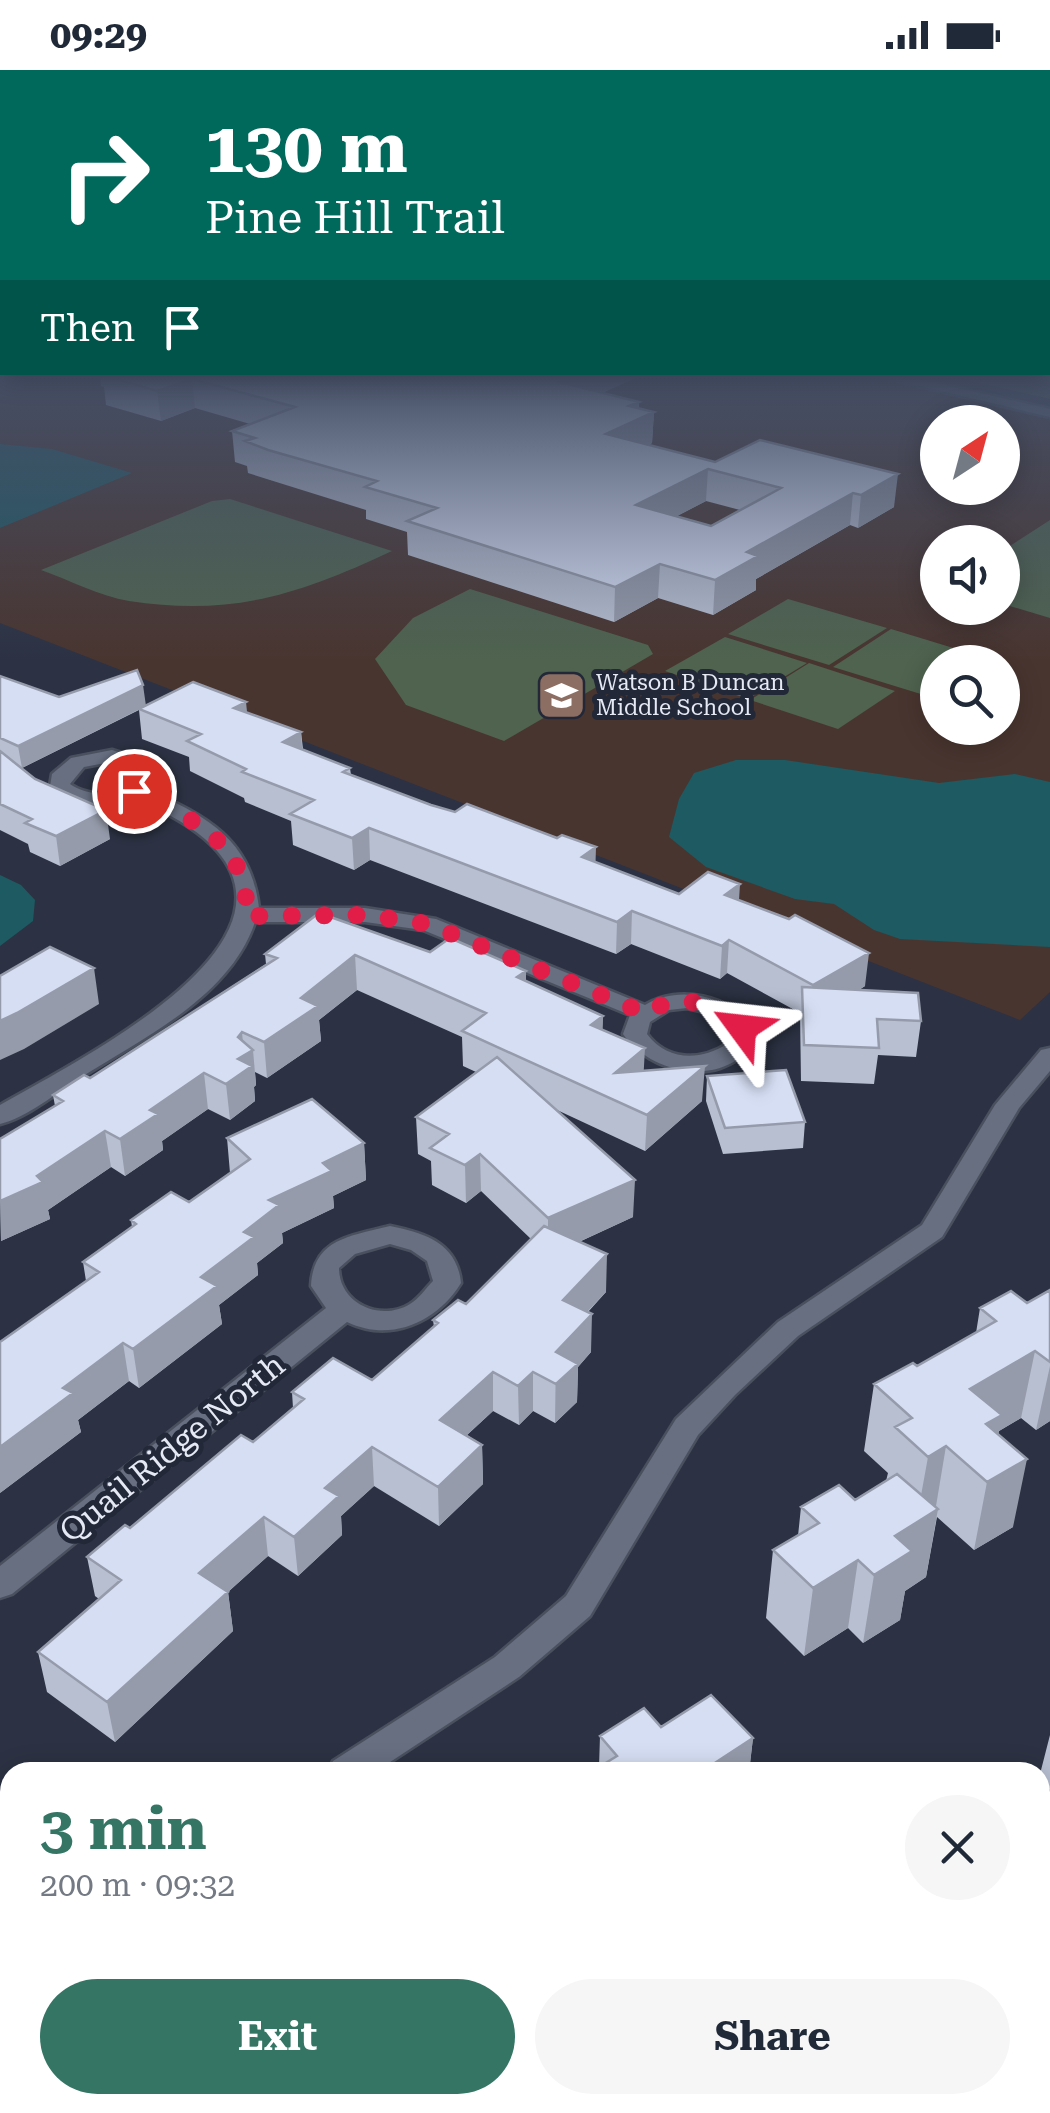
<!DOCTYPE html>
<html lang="en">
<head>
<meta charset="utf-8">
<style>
	body { margin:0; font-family:"Roboto Serif",serif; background:#f6f6f7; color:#1f2937; height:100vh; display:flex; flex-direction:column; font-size:38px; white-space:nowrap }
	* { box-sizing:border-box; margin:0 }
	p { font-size:32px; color:#747a83 }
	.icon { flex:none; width:55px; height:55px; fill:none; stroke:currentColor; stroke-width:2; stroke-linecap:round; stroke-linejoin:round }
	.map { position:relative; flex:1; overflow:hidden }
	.panel { position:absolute; left:0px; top:1692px; width:1050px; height:352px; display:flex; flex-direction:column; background:#fff; border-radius:30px 30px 0 0; box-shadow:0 5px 25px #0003 }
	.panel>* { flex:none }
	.top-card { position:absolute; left:0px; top:0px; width:1050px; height:305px; box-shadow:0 5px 25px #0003; background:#00695c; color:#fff; overflow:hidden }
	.needle { width:65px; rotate:36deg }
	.tools { position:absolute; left:920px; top:335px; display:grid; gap:20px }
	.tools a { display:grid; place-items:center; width:100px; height:100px; border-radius:50%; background:#fff; box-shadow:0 5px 25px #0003; font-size:50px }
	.pin { position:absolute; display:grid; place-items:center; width:85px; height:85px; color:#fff; margin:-42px; border:5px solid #fff; border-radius:50%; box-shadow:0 2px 10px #0007 }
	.me { position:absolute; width:110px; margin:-55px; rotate:300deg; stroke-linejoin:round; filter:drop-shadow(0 0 8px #0008) }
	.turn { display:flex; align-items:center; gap:35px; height:210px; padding:0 40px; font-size:45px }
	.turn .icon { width:130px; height:130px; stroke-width:2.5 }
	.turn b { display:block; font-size:70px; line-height:85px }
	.then { display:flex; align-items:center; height:95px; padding:0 40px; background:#0003; gap:20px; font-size:38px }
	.round { display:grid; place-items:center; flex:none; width:105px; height:105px; border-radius:52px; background:#f6f6f7 }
	.head { display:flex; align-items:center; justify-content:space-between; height:170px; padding:0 40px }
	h1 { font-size:60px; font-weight:700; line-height:75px; color:#347564 }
	.action { display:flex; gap:20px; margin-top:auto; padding:20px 40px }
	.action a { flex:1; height:115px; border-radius:60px; background:#347564; color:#fff; font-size:40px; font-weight:700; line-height:115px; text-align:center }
	.action a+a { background:#f6f6f7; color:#1f2937 }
	.status { display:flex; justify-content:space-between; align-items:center; height:70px; padding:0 50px; background:#fff; direction:ltr }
	.status svg { height:28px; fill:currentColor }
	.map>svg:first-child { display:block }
	.education { fill:#493530; fill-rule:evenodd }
	.green { fill:#4f634f }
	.water { fill:#1e5a62 }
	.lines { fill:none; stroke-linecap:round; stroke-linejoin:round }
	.minor-casing { stroke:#4a505e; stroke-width:5 }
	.minor { fill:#676f81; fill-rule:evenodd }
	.wall { fill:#b7bfd1; fill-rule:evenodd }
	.shaded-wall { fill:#959baa }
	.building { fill:#d5def3; stroke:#959baa; stroke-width:2.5; fill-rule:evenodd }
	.route { stroke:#e11d48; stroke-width:18; stroke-dasharray:0 32.4 }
	.labels { text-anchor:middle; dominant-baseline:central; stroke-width:10; stroke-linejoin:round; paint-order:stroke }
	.far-poi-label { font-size:22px; fill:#e5e9f4; stroke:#222838; text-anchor:start }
	.near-street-label { font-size:32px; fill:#e5e9f4; stroke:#222838 }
</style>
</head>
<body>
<div class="status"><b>09:29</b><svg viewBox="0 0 49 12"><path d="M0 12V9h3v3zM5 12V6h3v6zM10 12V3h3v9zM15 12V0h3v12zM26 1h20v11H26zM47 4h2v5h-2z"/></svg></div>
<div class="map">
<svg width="1050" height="2043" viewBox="0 0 1050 2043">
	<rect width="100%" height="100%" fill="#2c3243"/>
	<!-- education -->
	<path class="education" d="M0 304H858L1050 348V922L1020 950 0 553ZM938 352H1002V418H938ZM938 472H1002V538H938ZM938 592H1002V658H938Z"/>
	<!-- green -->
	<path class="green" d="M940 304H1050V329Z
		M230 429 392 481C300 524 233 547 129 531 100 526 69 510 41 500L212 431Z
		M1050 450V548L1003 534 1002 481Z
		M470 519 648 575 653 584 504 671 406 635 375 589 413 548Z
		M788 529 887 558 829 595 728 564Z
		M891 559 996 591 938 592 937 629 833 597Z
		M725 567 807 593 748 629 665 601Z
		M809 593 895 621 838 659 750 630Z"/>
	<!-- water -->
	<path class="water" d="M0 374 52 379 132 403 0 458Z
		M736 690H785L939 713 1015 704 1050 712V877L900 869 874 860 834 834 795 829 706 797 669 767 679 729 694 703Z
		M0 805 21 815 35 830 33 851 0 876Z"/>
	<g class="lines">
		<defs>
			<path id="minor" d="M870 304H896L1050 339V347Z
				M112 680 153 693 157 710 148 720C206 746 251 769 259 838H365L436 849 645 935C679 914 730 926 753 957L751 977C717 1018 650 1003 623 964L630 945 423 860 365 852H255C230 927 143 968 80 1008 56 1023 28 1047 0 1054V1035C101 978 376 839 149 735 117 721 79 750 50 716L52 704 71 688ZM111 692 136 700 137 708C116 724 92 729 70 714L84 697ZM687 938 709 943 727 956V974C700 991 667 991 647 964L650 952 669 940Z
				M1050 978V1001L1019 1038 942 1167 798 1266 735 1325 698 1365 590 1546 519 1607 375 1702H328L333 1691 495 1587 566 1526 676 1349 778 1252 922 1155 995 1035 1041 980Z
				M390 1156C425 1163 457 1173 461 1213 437 1252 391 1273 347 1252L12 1524 0 1528V1496L326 1238 311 1216C313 1168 352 1166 390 1156ZM390 1174 411 1180 427 1191 433 1211C426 1218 419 1229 410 1234 381 1252 339 1234 339 1198L355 1184Z
				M0 1743 10 1747V1785L0 1781Z
				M1040 1791 1050 1794V1835L1040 1832Z
				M10 1992V2035H16L0 2043V1996Z"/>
		</defs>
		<!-- minor casing -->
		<use href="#minor" class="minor-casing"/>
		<!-- minor -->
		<use href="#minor" class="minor"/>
	</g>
	<!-- wall -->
	<path class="wall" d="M100 304H644L602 323 639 332V338L654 342 652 373 649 375 715 392 760 370 894 437 858 458 850 455 756 509V520L713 545 658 528 614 552 408 485 407 462 366 449V440L248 403 247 396 235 392 232 361 250 354 195 338 161 351 106 335 104 317 101 316ZM706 431 740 440 711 456 677 446Z
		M0 606 59 627 145 636 247 642 301 662 303 679 350 698 351 705 431 735 595 792 679 824 739 830 865 916 859 920 921 951 916 987 878 985 874 1014 801 1011 800 943 727 903 720 909 631 874 616 884 370 790 354 800 293 775 291 751 245 732 244 728 190 701 189 687 142 669 139 640 22 698 19 697 110 769 60 796 30 782 28 774 0 760Z
		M430 882 526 901V911L603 946 602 960 644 1001 702 1031 645 1081 557 1040 633 1147 579 1172 606 1222 588 1242 591 1282 578 1297 577 1332 555 1353 533 1341 519 1355 493 1341 467 1365 482 1375 483 1414 439 1456 374 1416 341 1446 342 1465 298 1506 268 1486 228 1522 233 1561 115 1672 47 1622 38 1582 99 1529 95 1526 87 1487 253 1372 293 1338 292 1322 372 1310 434 1257 433 1250 466 1234 531 1169 481 1121 466 1133 432 1115 431 1091 418 1084 416 1047 476 1002 463 996 462 967 357 920 319 950 321 971 267 1008 255 1002 256 1015 254 1017 255 1031 230 1050 208 1039 162 1071 163 1080 125 1106 111 1097 48 1140 50 1149 1 1171 0 1069 55 1036 53 1025 90 1008 266 894 265 884Z
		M707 1006 805 1052 803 1078 723 1084 706 1031Z
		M227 1068 364 1073 366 1110 333 1126 334 1138 282 1163 283 1173 257 1193 258 1205 219 1235 222 1254 139 1318 129 1311 78 1350 81 1362 0 1423 86 1211 83 1192 132 1157 131 1150 189 1132 230 1103Z
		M1050 1220V1351L1036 1360 1021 1348 999 1361 998 1364 1013 1457 974 1480 937 1447 926 1507 905 1521 900 1550 863 1573 848 1558 804 1586 766 1548 773 1480 798 1466 801 1437 855 1430 886 1411 888 1403 864 1381 874 1314 917 1296 976 1263 980 1238 1027 1233Z
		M661 1657 753 1668 749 1702H591L599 1697 600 1666Z
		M1050 1665V1720L1040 1710V1704Z
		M741 2035H914L909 2039 912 2043H740Z"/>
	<!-- shaded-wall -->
	<path class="shaded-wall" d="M577 304H644L559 342V312Z
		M192 309 195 338 161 351 157 321Z
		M639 332 638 349 654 342 652 373 606 395V364L629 336Z
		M708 399 706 431 635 468 636 435Z
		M898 404 894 437 858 458 861 425Z
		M853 423 850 455 756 509V520L713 545 715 510 747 482Z
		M660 494 658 528 614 552 615 517Z
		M143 615 146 636 22 698 18 676Z
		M246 632 249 661 234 638Z
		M301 662 303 692 283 672Z
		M106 740 110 769 60 796 56 766Z
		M369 758 370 790 354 800 352 768Z
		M596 777 595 809 582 787Z
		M740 814 738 846 725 825Z
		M632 841 631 874 616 884 617 852Z
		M729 870 727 903 720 909 722 876Z
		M869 883 865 916 810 949 813 915Z
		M355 885 357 920 319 950 321 971 267 1008 264 972 301 928Z
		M94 898 99 934 24 979 0 990V951Z
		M526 901V935L517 907Z
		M603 946 602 981 591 955Z
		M242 962 244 986 253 980 256 1015 254 1017 255 1031 230 1050 226 1014 238 967Z
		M645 978 643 1014 615 1003Z
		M705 996 702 1031 645 1081 647 1045Z
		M204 1003 208 1039 162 1071 163 1080 125 1106 120 1069 150 1040Z
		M105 1061 111 1097 48 1140 50 1149 1 1171 0 1131Z
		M364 1073 366 1110 333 1126 334 1138 282 1163 283 1173 257 1193 258 1205 219 1235 222 1254 139 1318 133 1279 244 1162 269 1130 323 1093Z
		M480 1084 481 1121 466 1133 465 1095Z
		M635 1110 633 1147 548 1186V1148Z
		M607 1184 606 1222 562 1268 563 1230Z
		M592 1244 591 1282 578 1297 577 1332 555 1353 556 1282Z
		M123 1273 129 1311 78 1350 81 1362 0 1423V1377L63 1318Z
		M1035 1281 1021 1348 999 1361 988 1412 1027 1389 1013 1457 974 1480 987 1412 970 1319Z
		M1050 1296V1351L1036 1360Z
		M493 1302V1341L441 1389 440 1350Z
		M533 1302V1341L519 1355 518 1316Z
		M482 1375 483 1414 439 1456 438 1417Z
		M946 1376 935 1442 938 1439 926 1507 905 1521 900 1550 863 1573 874 1505 895 1466 916 1453 928 1387Z
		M372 1377 374 1416 341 1446 342 1465 298 1506 294 1467 325 1418Z
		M264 1447 268 1486 228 1522 233 1561 115 1672 107 1632 199 1503Z
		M858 1490 848 1558 804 1586 813 1518Z
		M753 1668 749 1702H701Z
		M1050 1873V1915L1046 1927 1040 1933V1881Z
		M432 2035H496V2043H432Z"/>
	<!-- building -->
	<path class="building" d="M106 304H577L559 312 639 332 629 336 654 342 606 364 715 392 760 370 898 404 861 425 853 423 747 482 758 486 715 510 660 494 615 517 407 451 437 438 365 417 377 411 268 380 245 371 255 368 232 361 295 337 192 309 157 321 103 305ZM708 399 781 418 711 456 636 435Z
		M137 600 143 615 18 676 0 668V606L59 627Z
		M193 612 246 632 234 638 301 662 283 672 350 698 343 702 431 735 455 742 467 734 557 768 562 765 596 777 582 787 679 824 708 802 740 814 725 825 789 849 795 845 869 883 813 915 729 870 722 876 632 841 617 852 369 758 352 768 290 744 314 730 242 702 246 699 187 671 201 664 139 639Z
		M0 681 35 709 106 740 56 766 25 753 32 749 0 734Z
		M319 843 430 882 450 868 526 901 517 907 603 946 591 955 645 978 615 1003 705 996 647 1045 462 961 486 943 355 885 301 928 318 936 264 972 242 962 238 967 253 980 238 989 252 996 226 1014 204 1003 150 1040 158 1044 120 1069 105 1061 37 1106 43 1112 0 1131V1069L63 1031 53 1025 84 1005 90 1008 277 888 265 884Z
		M50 877 94 898 17 943 0 951V906Z
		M802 917 918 923 921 951 877 949 879 978 804 975Z
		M497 987 635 1110 548 1148 480 1084 465 1095 430 1078 449 1064 416 1047Z
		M786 1000 805 1052 725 1058 707 1006Z
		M312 1029 364 1073 323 1093 332 1101 269 1130 279 1135 244 1162 254 1167 201 1207 217 1216 133 1279 123 1273 63 1318 73 1323 0 1377V1272L99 1202 83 1192 136 1154 131 1150 171 1122 189 1132 250 1089 227 1068Z
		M544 1156 607 1184 563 1230 592 1244 556 1282 578 1294 556 1314 533 1302 518 1316 493 1302 440 1350 482 1375 438 1417 372 1377 325 1418 339 1426 294 1467 264 1447 199 1503 228 1522 107 1632 38 1582 121 1510 87 1487 125 1455 130 1458 241 1365 253 1372 304 1329 292 1322 333 1288 372 1310 438 1253 433 1250 458 1230 466 1234Z
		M1050 1220V1292L1035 1281 970 1319 1002 1345 986 1354 1027 1389 987 1412 946 1376 928 1387 895 1357 912 1348 874 1314 913 1293 917 1296 996 1251 980 1238 1011 1221 1027 1233Z
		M897 1404 938 1439 895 1466 912 1481 874 1505 858 1490 813 1518 773 1480 819 1453 801 1437 839 1415 855 1430Z
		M711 1625 753 1668 701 1702H591L617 1686 600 1666 644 1638 661 1657Z
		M1040 1834 1050 1844V1873L1040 1881Z
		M293 2035H437L442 2043H281Z
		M776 2035H906L912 2043H782Z"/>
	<!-- sky -->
	<linearGradient id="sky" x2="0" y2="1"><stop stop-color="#181c25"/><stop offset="0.52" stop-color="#454f66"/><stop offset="1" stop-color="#454f66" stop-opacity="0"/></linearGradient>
	<rect width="1050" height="590" fill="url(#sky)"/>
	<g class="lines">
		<!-- route -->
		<path class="route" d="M134 721C190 747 251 774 246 846L365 845 428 854 645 943C675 924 720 929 742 958"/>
	</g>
	<!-- icons -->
	<defs>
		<symbol id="school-square" viewBox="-11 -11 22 22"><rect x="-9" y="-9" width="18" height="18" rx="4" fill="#8d6e63" stroke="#222838"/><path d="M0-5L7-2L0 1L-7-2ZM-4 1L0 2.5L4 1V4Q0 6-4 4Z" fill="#fff"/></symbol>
	</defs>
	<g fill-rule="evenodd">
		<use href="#school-square" x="534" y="598" width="55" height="55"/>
	</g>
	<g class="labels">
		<!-- far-poi labels -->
		<g class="far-poi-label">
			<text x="596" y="612">Watson B Duncan<tspan x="596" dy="25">Middle School</tspan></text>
		</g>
		<!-- near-street labels -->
		<g class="near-street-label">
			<text transform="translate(172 1378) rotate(-39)">Quail Ridge North</text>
		</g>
	</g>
</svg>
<div class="tools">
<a><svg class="needle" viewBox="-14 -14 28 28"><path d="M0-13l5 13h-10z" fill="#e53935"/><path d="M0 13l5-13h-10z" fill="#747a83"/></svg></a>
<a><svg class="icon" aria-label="sound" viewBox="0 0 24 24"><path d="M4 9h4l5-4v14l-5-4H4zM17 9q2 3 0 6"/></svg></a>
<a><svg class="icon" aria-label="search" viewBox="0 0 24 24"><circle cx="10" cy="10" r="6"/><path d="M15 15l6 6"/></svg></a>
</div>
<div class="pin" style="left:134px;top:721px;background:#d93025"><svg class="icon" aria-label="arrive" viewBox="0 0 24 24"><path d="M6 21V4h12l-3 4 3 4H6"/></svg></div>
<svg class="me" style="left:742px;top:958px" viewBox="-20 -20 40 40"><path d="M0-17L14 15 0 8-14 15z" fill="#e11d48" stroke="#fff" stroke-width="4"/></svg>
<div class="top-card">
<div class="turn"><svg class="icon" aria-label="right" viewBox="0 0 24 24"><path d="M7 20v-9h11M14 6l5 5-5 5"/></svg><div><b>130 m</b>Pine Hill Trail</div></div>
<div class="then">Then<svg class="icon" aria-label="arrive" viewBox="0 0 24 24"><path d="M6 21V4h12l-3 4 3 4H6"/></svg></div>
</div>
<section class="panel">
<div class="head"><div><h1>3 min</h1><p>200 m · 09:32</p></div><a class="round"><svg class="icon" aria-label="close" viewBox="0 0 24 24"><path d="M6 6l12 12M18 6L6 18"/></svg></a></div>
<div class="action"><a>Exit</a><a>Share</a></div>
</section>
</div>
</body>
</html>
